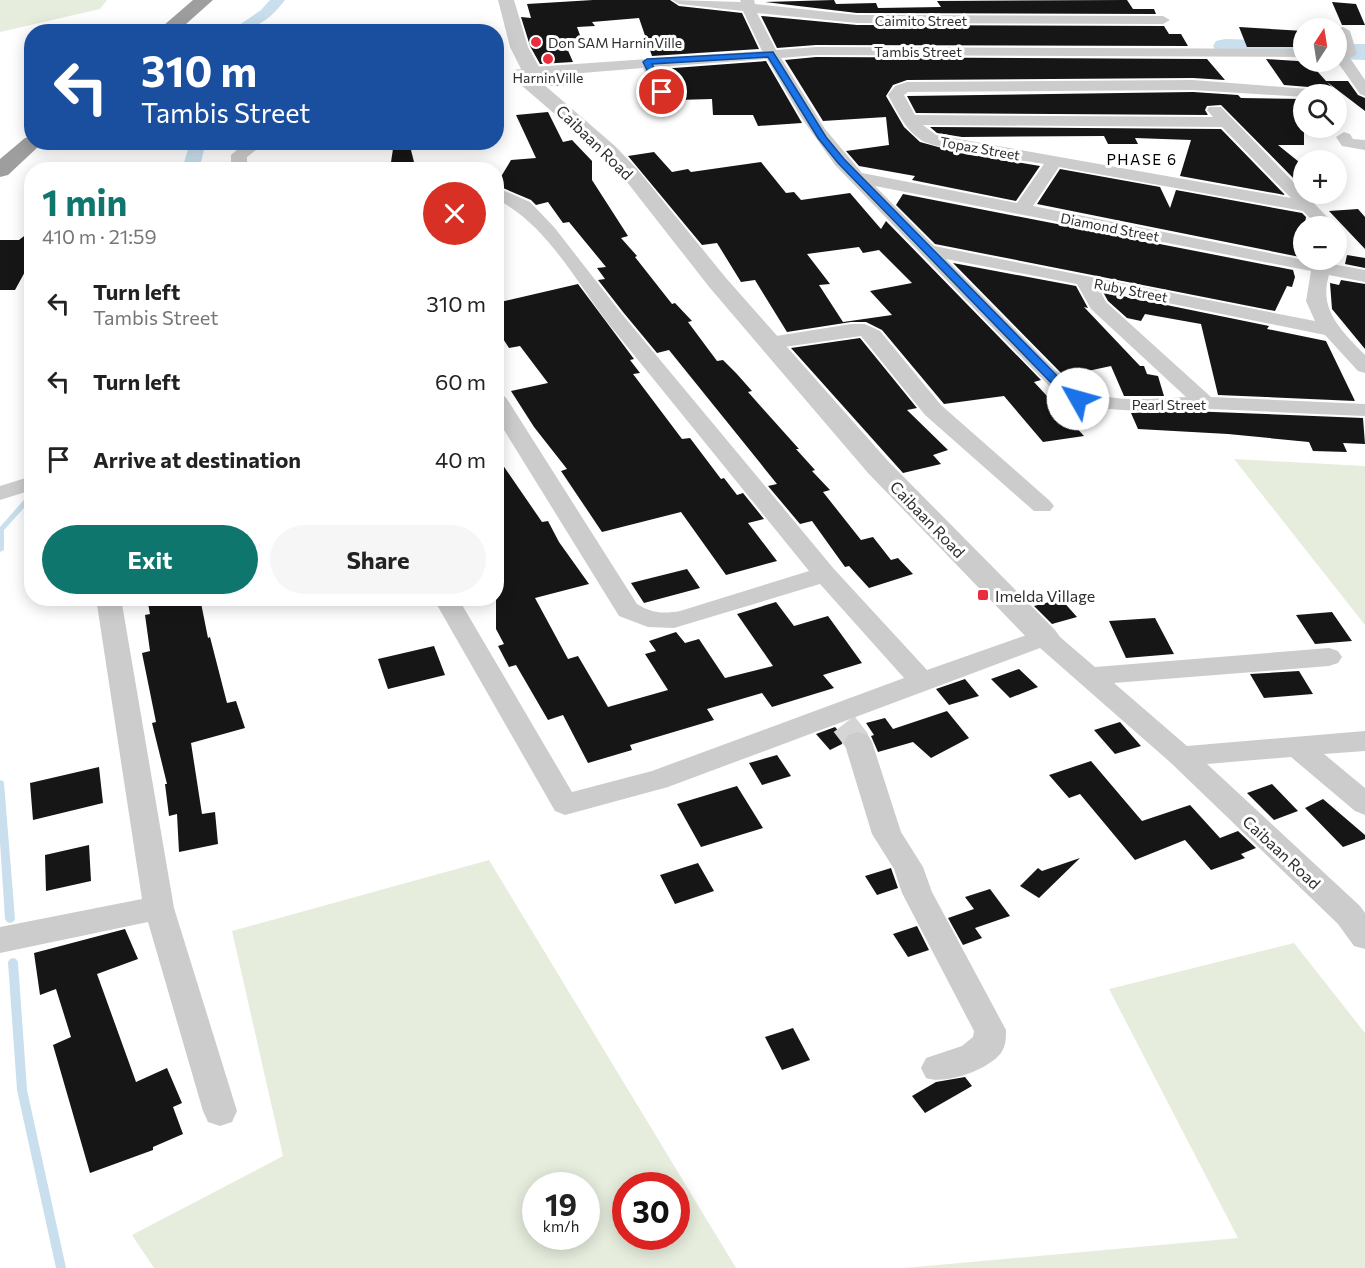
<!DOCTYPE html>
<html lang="en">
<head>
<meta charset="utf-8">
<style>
	body { margin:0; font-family:Commissioner,sans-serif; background:#f6f6f6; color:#222; height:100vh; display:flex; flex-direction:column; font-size:22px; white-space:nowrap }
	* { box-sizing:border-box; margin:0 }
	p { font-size:20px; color:#767676 }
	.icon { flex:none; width:33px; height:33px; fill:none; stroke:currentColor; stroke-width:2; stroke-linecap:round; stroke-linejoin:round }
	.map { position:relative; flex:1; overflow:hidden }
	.side { position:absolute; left:24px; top:162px; width:480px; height:444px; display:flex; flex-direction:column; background:#fff; border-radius:24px; box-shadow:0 3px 15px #0003 }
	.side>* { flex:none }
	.top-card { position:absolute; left:24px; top:24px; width:480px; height:126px; border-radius:24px; box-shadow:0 3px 15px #0003; background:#1a4fa0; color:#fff; overflow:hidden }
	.needle { width:39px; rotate:12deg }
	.tools { position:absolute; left:1293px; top:18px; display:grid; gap:12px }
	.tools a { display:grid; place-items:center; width:54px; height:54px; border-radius:50%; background:#fff; box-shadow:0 3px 15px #0003; font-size:30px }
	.speed { position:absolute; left:522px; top:1172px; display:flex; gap:12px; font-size:30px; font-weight:700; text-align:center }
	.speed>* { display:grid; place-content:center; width:78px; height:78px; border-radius:50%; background:#fff; box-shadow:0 3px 15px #0003; line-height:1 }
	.speed small { font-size:15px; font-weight:400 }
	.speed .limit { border:9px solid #d22; background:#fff; color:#111 }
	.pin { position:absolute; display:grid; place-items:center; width:51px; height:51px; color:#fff; margin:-26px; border:3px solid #fff; border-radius:50%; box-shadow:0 2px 6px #0007 }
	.me { position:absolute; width:66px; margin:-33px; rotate:308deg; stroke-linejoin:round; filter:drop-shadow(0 0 4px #0008) }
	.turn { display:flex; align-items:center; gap:21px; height:126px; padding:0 18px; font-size:27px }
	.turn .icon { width:78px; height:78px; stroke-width:2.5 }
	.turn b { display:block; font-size:42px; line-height:51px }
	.round { display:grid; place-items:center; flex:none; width:63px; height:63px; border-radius:32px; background:#f6f6f6 }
	.summary { display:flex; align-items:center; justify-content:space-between; height:102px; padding:0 18px }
	h1 { font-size:36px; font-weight:700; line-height:45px; color:#0f766e }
	.primary-button { display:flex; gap:12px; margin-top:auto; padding:12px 18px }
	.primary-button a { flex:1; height:69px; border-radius:36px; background:#0f766e; color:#fff; font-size:24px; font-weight:700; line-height:69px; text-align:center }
	.primary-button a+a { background:#f6f6f6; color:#222 }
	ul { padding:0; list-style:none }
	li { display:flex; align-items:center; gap:18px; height:78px; padding:0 18px }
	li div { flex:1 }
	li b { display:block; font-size:22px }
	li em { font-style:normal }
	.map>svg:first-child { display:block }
	.green { fill:#e6eddd; fill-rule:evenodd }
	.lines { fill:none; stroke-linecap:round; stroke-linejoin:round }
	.stream { fill:#c9dfed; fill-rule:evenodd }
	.canal { fill:#c9dfed; fill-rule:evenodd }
	.river { fill:#c9dfed; fill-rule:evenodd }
	.building { fill:#161616; fill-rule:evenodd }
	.minor-tunnel { stroke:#d5d5d5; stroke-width:26; stroke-dasharray:26 13; stroke-linecap:butt }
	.minor { fill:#ccc; fill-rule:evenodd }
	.tertiary { fill:#ccc; fill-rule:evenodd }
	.trunk { fill:#9e9e9e; fill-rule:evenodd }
	.route { fill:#1a73e8; stroke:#114b97; stroke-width:1.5 }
	.poi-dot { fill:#e92f3e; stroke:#fff; stroke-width:2 }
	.labels { text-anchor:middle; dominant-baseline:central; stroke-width:6; stroke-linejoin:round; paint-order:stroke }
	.far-street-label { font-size:14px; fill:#2f2f2f; stroke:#fff }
	.far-poi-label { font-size:14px; fill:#2f2f2f; stroke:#fff; text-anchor:start }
	.far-neighbourhood-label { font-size:15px; letter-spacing:1.5px; fill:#000; stroke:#fff }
	.street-label { font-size:16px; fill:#2f2f2f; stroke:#fff }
	.poi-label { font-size:16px; fill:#2f2f2f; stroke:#fff; text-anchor:start }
</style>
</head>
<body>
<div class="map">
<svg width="1365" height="1268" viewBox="0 0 1365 1268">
	<rect width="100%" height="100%" fill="#fff"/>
	<!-- green -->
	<path class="green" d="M0 0H107L100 9 0 32Z
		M1234 459 1365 466V625Z
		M489 860 736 1268H154L132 1235 283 1156 232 931ZM536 1185H586V1236H536ZM626 1185H676V1236H626Z
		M1294 943 1365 1033V1268H904L1238 1238 1109 989Z"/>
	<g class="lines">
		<!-- stream -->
		<path class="stream" d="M32 492V499L4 530V550L0 552V527L30 493Z
			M0 780 3 781 4 783 15 919 13 922 10 923 7 922 5 919 0 842Z
			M13 958 16 959 18 962 27 1090 66 1268H56L17 1090 8 962 10 959Z"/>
		<!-- canal -->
		<path class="canal" d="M270 0H285C271 19 253 32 229 32L261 10Z
			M190 142H206L199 170H182Z"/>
		<!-- river -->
		<path class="river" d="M1225 39 1304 41V56L1216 51 1213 46 1216 41Z
			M1336 44H1365V60L1336 59Z"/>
	</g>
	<!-- building -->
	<path class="building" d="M593 0H670L679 6 742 13 759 49 652 56 639 18 592 22 595 26 577 27 581 38 563 39 573 62 540 64 530 46 521 17 531 18 527 4Z
		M834 0 836 4 876 3 878 8 941 7 937 1 1127 0 1133 9H1154L1156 14 857 13 765 2Z
		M1332 2 1356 4 1365 25H1342Z
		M761 16 857 25 1164 26 1169 34H1181L1188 46 816 45 777 48Z
		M1239 27 1304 31V47H1247Z
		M816 57 1207 59 1225 80 1193 78 907 80 893 85 886 96 904 127 920 142 960 153 1040 166 1016 201 912 180 915 176 859 166 846 151 889 145 886 117 823 121 785 60Z
		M1266 59 1313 62 1317 71 1326 81H1348L1358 95 1365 98V111L1327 82 1339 94H1325L1321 88 1284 85Z
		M766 61 802 123 758 126 753 115H713L712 99 676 100 673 79H665L661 69Z
		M578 76 582 84 549 86 545 78Z
		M1193 92 1238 95 1241 98 1304 99V145H1278L1304 166V189L1221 105 1207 106 1205 110 1208 115 916 113 907 96Z
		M548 112 563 142 572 140 592 161V180L628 236 621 238 637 256 635 257 672 304 675 303 692 321 688 322 717 361 723 360 736 373 752 391 748 392 799 449H796L815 470 812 471 830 490 823 492 861 540 873 537 891 560 898 558 913 574 869 588 849 566 845 567 812 521 800 524 768 486 777 484 669 350 657 353 623 312 598 280 605 279 597 268 606 267 569 222 563 223 548 202 536 205 531 200 496 185 511 160 536 158 516 115Z
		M930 127 1221 129 1285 195 1180 176 1191 140 1135 138 1138 144H1108L1104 136 962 137 937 133Z
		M394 142H409L415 166 390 169Z
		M654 152 672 172 688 169 691 172 761 162 786 193 794 192 801 200 850 193 881 229 886 221 1041 380 1034 382 1084 436 1043 442 1004 396 944 404 882 330 866 322H851L787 332 755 280 741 282 717 243 702 245 628 156ZM859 247 863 253 879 250 912 283 870 291 892 315 843 322 819 285 830 284 807 254Z
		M1060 169 1160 187 1170 208 1176 190 1302 213 1306 217 1300 257 1037 204Z
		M903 194 1293 270 1295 277 1292 287 1287 286 1275 311 935 244 896 205Z
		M1358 209 1365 217V249L1329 211Z
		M32 230V259L15 290H0V240H19Z
		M1347 255 1365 258V268L1345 264Z
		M953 263 1076 286 1088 308 1084 307 1140 366H1144L1147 374 1158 376 1164 396H1124L1111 366 1064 376Z
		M1341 280 1365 284V349L1332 309 1330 283 1339 285Z
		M578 284 634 359 630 360 640 373 633 374 682 439 690 438 721 479 724 478 737 495 743 493 764 519 748 523 777 561 726 575 681 512 602 532 561 471 567 469 534 427 511 391 548 383 520 346 509 348 496 328V303Z
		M1103 292 1269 326 1267 329 1326 341 1355 401 1218 395 1201 324 1145 314 1141 321 1127 318 1108 301Z
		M860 338 917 408 907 410 948 450 933 455 941 464 903 473 791 348Z
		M1188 411 1363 418 1365 444 1343 443 1347 452 1313 451 1309 442 1228 434 1138 429 1131 413Z
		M496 455 542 522 548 521 559 542 589 584 535 598 568 659 578 656 608 707 668 690 645 654 656 651 649 641 676 632 685 643 699 639 725 678 773 666 737 614 776 602 794 626 828 616 862 663 823 675 834 688 772 707 762 693 707 709 714 720 630 745 632 750 588 763 563 715 548 720 516 665 509 667 498 646 504 644 496 629Z
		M687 569 700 588 644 603 631 583Z
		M147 598H200L208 638 210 637 227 703 236 701 245 728 191 743 202 814 215 812 218 844 179 852 177 814 169 816 165 784H167L152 723 156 722 142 653 150 651 145 615 150 614Z
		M1061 599 1077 617 1052 624 1034 606Z
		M1332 612 1352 641 1315 644 1296 615Z
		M1155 618 1174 654 1126 658 1109 621Z
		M434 646 445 675 388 689 378 659Z
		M1019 669 1038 687 1010 698 991 679Z
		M1299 671 1313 694 1264 698 1250 674Z
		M965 679 979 696 949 705 936 689Z
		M947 711 969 738 931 758 913 742 878 752 871 736 874 735 866 723 885 718 893 729Z
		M1120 722 1141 746 1115 754 1094 730Z
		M835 727 844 737 842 744 830 750 816 734Z
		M777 755 791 776 762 785 749 763Z
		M1091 761 1142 821 1190 805 1220 838 1238 831 1256 848 1241 854 1245 858 1211 870 1185 840 1135 860 1080 794 1069 798 1049 775Z
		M99 767 103 803 33 820 30 783Z
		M1272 784 1298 811 1274 820 1247 793Z
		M737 786 763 828 701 847 677 804Z
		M1323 799 1365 835V839L1343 847 1305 808Z
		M89 845 91 881 46 891 45 855Z
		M1080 858 1039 898 1020 886 1038 868 1042 871Z
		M698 863 714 891 675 904 660 875Z
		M891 868 898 888 877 895 865 876Z
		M990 889 1010 916 975 928 982 938 963 945 948 918 974 909 965 897Z
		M917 926 929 950 908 957 893 934Z
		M125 929 138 959 97 974 136 1082 167 1068 182 1103 173 1107 183 1134 153 1147V1150L90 1173 53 1045 71 1037 56 989 40 995 34 953Z
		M793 1028 810 1060 782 1070 765 1037Z
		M965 1077 972 1086 925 1113 912 1096 936 1082Z"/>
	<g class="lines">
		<!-- minor-tunnel -->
		<path class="minor-tunnel" d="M844 724 858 742"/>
		<!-- minor -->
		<path class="minor" d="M672 0 741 2 740 0H754L755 4 857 15 1163 16 1170 20 1163 24 857 23 757 13 776 50 816 47 1304 49V57L816 55 781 58 825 129 862 173 1017 203 1044 164C1021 160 936 150 921 140 905 130 897 111 888 95L895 86 907 82 1193 80 1321 90 1323 94H1304V97L1193 90 908 92 904 95 915 115 1213 117 1207 110 1209 107H1221L1336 226H1318L1303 211 1059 167 1033 206 1304 260H1333L1332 264 1365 270V282L1329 275C1318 310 1342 331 1365 355V373L1358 371 1325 335 1099 289 1106 302 1211 397 1365 404V416C1313 414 1261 411 1209 409 1155 408 1105 419 1056 393L835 165 801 117 767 59 657 67 677 107 669 112 661 107 643 68 533 77 525 72 533 67 762 51 743 11 679 4ZM923 125 1222 127 1291 198 936 135ZM875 186 1311 271 1306 301 1315 321 934 246ZM946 259 1077 284 1091 309 1186 397C1146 399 1107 404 1070 385Z
			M1343 27 1350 31 1357 54 1350 58 1365 80V96L1360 94 1336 60V51H1342L1336 30Z
			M1344 132 1350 134 1353 139 1365 140V150L1342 146 1336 137Z
			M246 142H266L247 157V170H231V155Z
			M496 187 530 202 554 227 621 313 834 569 927 670 1044 629 1053 631 1095 667 1329 648 1338 651 1342 657 1338 663 1329 666 1114 683 1187 746 1365 731V751L1324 754 1365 788V815L1355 811 1291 757 1207 764 1360 906 1365 913V949L1354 946 1338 924 1171 763 1040 648 668 787 565 815 555 811 433 598H458L572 792 652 771 904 678 820 584 674 628 648 627 619 616 496 417V393L503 395 507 399 637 604C651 613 663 614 680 611L809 571C742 488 675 406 608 323 575 280 546 224 496 199Z
			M851 324H865L880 331 941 405 1050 501 1054 506 1050 511H1034L925 415 861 336 770 349 763 347 760 343 763 339 770 337Z
			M32 476V490L0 500V486Z
			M96 598H121L174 908 237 1111 232 1122 220 1126 208 1122 203 1111 148 922 0 953V927L142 899Z
			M858 732 868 735 872 742 901 832 923 867 932 892 1006 1030C1006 1038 1006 1046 1001 1053 988 1070 945 1085 926 1078L921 1068 926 1058 962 1046 973 1037 974 1031 902 893 894 869 872 834 844 742 848 735Z"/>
		<!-- tertiary -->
		<path class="tertiary" d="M498 0H514L528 47 542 72 535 77 615 146 637 169 726 278 888 461 1055 630 1060 637 1055 644 1044 647 1033 644 868 473 710 288 623 177 601 154 513 78 511 74 513 70 521 69 510 47Z"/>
		<!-- trunk -->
		<path class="trunk" d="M193 0H213L177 32H156Z
			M32 136V142H42L39 146 8 175 0 177V159L25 138Z"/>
	</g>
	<!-- route -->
	<path class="route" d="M773 52 826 137 844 159 1067 386 1082 397V401H1074L1059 391 838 163 818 138 768 57 652 64 666 92 662 95 658 92 643 62 647 59Z"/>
	<!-- markers -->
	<g class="poi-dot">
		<circle cx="536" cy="42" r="6"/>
		<circle cx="548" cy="59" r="6"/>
		<rect x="977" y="589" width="12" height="12" rx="3"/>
	</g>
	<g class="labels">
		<!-- far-street labels -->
		<g class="far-street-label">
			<text x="921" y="20">Caimito Street</text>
			<text x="918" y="51">Tambis Street</text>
			<text transform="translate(980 148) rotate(10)">Topaz Street</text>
			<text transform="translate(1110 227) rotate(11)">Diamond Street</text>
			<text transform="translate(1131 290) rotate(11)">Ruby Street</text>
			<text x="1169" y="404">Pearl Street</text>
		</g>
		<!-- far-poi labels -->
		<g class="far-poi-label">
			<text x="548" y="42">Don SAM HarninVille</text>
			<text x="548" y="77" text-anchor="middle">HarninVille</text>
		</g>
		<!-- far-neighbourhood labels -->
		<g class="far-neighbourhood-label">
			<text x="1142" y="159">PHASE 6</text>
		</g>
		<!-- street labels -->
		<g class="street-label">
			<text transform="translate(595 142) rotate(44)">Caibaan Road</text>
			<text transform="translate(928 519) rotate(46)">Caibaan Road</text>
			<text transform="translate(1282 852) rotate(43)">Caibaan Road</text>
		</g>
		<!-- poi labels -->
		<g class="poi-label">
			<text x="995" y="595">Imelda Village</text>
		</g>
	</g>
</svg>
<div class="tools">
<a><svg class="needle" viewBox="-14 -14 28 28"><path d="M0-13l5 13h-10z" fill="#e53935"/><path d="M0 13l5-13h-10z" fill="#767676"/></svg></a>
<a><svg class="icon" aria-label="search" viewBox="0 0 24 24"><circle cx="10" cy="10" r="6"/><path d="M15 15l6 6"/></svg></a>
<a>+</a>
<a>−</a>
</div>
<div class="speed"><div>19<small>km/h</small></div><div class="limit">30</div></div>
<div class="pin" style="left:662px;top:92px;background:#d93025"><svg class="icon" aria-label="arrive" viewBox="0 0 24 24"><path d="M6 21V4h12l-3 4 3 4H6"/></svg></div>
<svg class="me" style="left:1078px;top:399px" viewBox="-20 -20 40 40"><circle r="19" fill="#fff"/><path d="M0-13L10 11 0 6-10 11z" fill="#1a73e8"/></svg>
<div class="top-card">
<div class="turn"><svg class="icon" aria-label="left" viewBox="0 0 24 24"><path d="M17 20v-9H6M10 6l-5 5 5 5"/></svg><div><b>310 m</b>Tambis Street</div></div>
</div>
<section class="side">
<div class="summary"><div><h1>1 min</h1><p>410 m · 21:59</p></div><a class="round" style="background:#d93025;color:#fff"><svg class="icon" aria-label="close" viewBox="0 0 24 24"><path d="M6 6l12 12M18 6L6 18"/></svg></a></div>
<ul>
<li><svg class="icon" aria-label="left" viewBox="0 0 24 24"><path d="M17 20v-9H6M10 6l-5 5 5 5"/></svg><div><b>Turn left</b><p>Tambis Street</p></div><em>310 m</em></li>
<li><svg class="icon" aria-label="left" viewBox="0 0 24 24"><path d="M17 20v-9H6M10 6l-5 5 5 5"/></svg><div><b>Turn left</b></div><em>60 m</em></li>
<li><svg class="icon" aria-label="arrive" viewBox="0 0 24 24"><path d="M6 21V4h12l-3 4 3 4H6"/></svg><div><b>Arrive at destination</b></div><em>40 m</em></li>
</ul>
<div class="primary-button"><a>Exit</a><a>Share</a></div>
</section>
</div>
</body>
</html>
